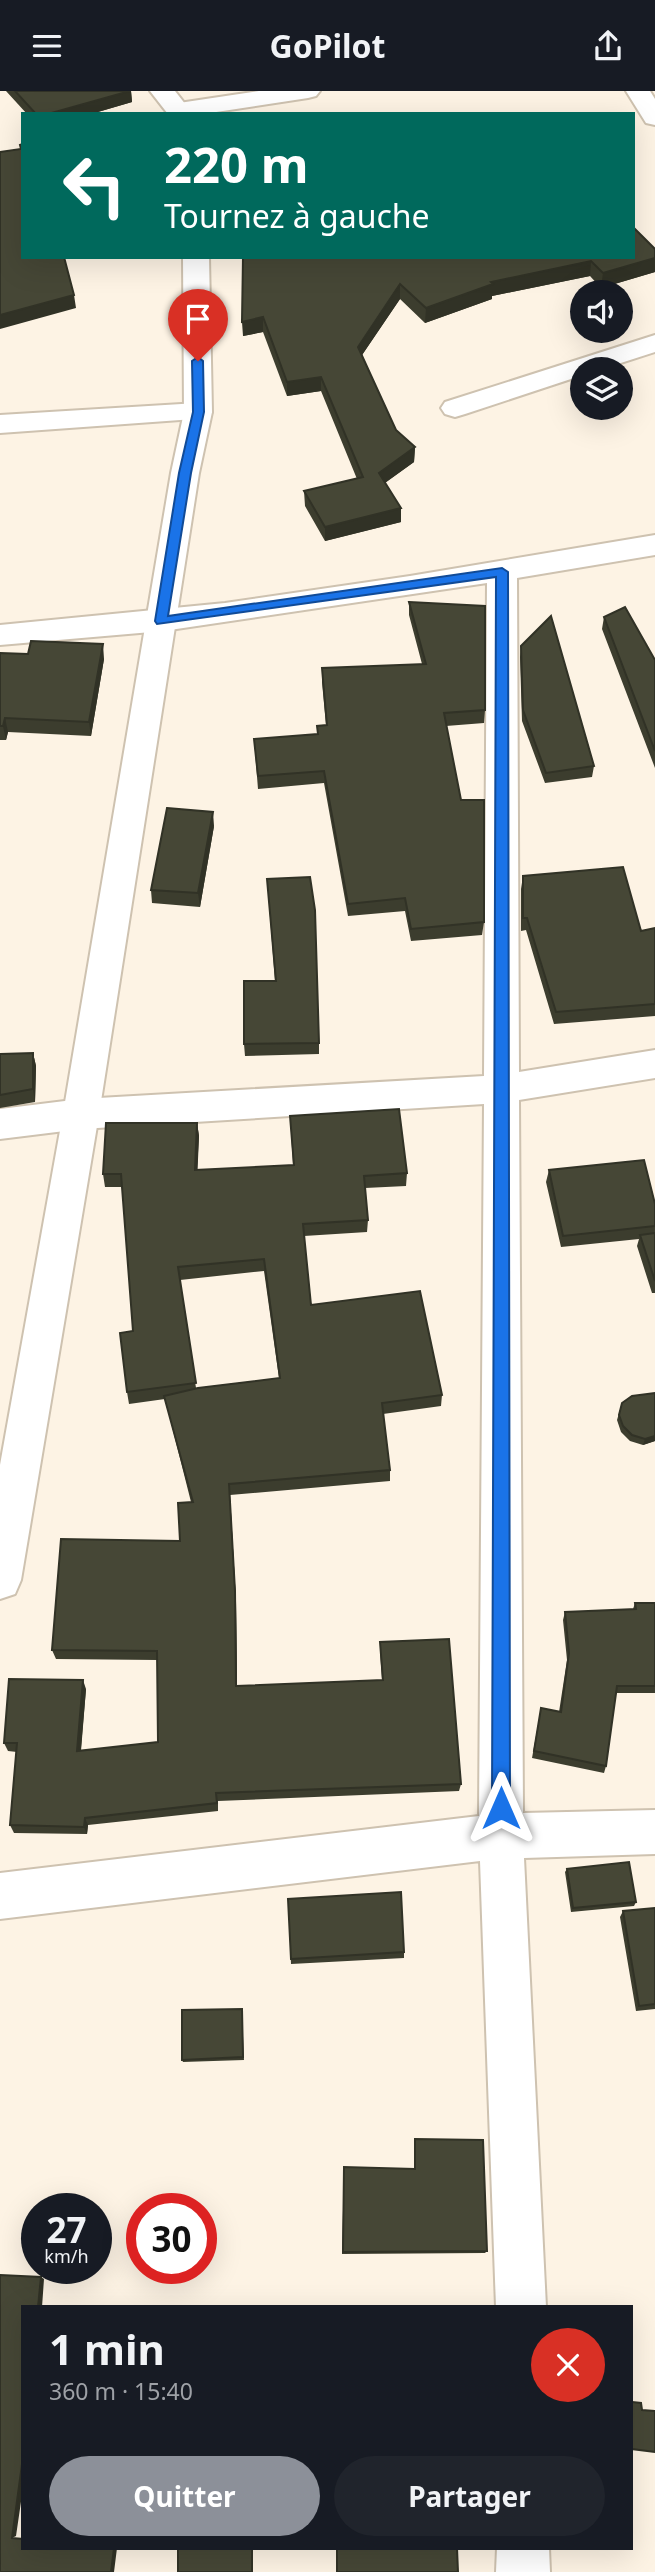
<!DOCTYPE html>
<html lang="fr">
<head>
<meta charset="utf-8">
<style>
	body { margin:0; font-family:"Noto Sans",sans-serif; background:#20242c; color:#f1f3f6; height:100vh; display:flex; flex-direction:column; font-size:26px; white-space:nowrap }
	* { box-sizing:border-box; margin:0 }
	p { font-size:23px; color:#9ea1a6 }
	.icon { flex:none; width:38px; height:38px; fill:none; stroke:currentColor; stroke-width:2; stroke-linecap:round; stroke-linejoin:round }
	.map { position:relative; flex:1; overflow:hidden }
	.sheet { position:absolute; left:21px; top:2214px; width:612px; height:245px; display:flex; flex-direction:column; background:#171b24; border-radius:0px; box-shadow:0 7px 28px #0002 }
	.sheet>* { flex:none }
	.banner { position:absolute; left:21px; top:21px; width:614px; height:147px; border-radius:0px; box-shadow:0 7px 28px #0002; background:#00695c; color:#fff; overflow:hidden }
	.controls { position:absolute; left:570px; top:189px; display:grid; gap:14px }
	.controls a { display:grid; place-items:center; width:63px; height:63px; border-radius:50%; background:#171b24; box-shadow:0 7px 28px #0002; font-size:35px }
	.speed { position:absolute; left:21px; top:2102px; display:flex; gap:14px; font-size:35px; font-weight:700; text-align:center }
	.speed>* { display:grid; place-content:center; width:91px; height:91px; border-radius:50%; background:#171b24; box-shadow:0 7px 28px #0002; line-height:1 }
	.speed small { font-size:18px; font-weight:400 }
	.speed .limit { border:10px solid #d22; background:#fff; color:#111 }
	.pin { position:absolute; display:grid; place-items:center; width:60px; height:60px; color:#fff; margin:-72px -30px; border-radius:50% 50% 50% 0; rotate:-45deg; box-shadow:0 0 7px #0007 }
	.pin .icon { rotate:45deg }
	.me { position:absolute; width:77px; margin:-38px; rotate:0deg; stroke-linejoin:round; filter:drop-shadow(0 0 5px #0008) }
	.turn { display:flex; align-items:center; gap:24px; height:147px; padding:0 28px; font-size:32px }
	.turn .icon { width:91px; height:91px; stroke-width:2.5 }
	.turn b { display:block; font-size:49px; line-height:60px }
	.round { display:grid; place-items:center; flex:none; width:74px; height:74px; border-radius:37px; background:#20242c }
	.headline { display:flex; align-items:center; justify-content:space-between; height:119px; padding:0 28px }
	h1 { font-size:42px; font-weight:700; line-height:52px }
	.cta { display:flex; gap:14px; margin-top:auto; padding:14px 28px }
	.cta a { flex:1; height:80px; border-radius:42px; background:#8c9099; color:#fff; font-size:28px; font-weight:700; line-height:80px; text-align:center }
	.cta a+a { background:#20242c; color:#f1f3f6 }
	header { display:flex; justify-content:space-between; align-items:center; height:91px; padding:0 28px; background:#171b24; font-size:32px; font-weight:700 }
	.map>svg:first-child { display:block }
	.lines { fill:none; stroke-linecap:round; stroke-linejoin:round }
	.street-casing { stroke:#cec2b0; stroke-width:4 }
	.secondary-casing { stroke:#cec2b0; stroke-width:4 }
	.street { fill:#fff; fill-rule:evenodd }
	.secondary { fill:#fff; fill-rule:evenodd }
	.wall { fill:#3c3d2e; fill-rule:evenodd }
	.shaded-wall { fill:#313226 }
	.building { fill:#464736; stroke:#313226; stroke-width:2 }
	.route { fill:#1a73e8; stroke:#114b97; stroke-width:2 }
</style>
</head>
<body>
<header><svg class="icon" aria-label="menu" viewBox="0 0 24 24"><path d="M4 6h16M4 12h16M4 18h16"/></svg>GoPilot<svg class="icon" aria-label="share" viewBox="0 0 24 24"><path d="M12 15V3M7 8l5-5 5 5M5 13v7h14v-7"/></svg></header>
<div class="map">
<svg width="655" height="2481" viewBox="0 0 655 2481">
	<rect width="100%" height="100%" fill="#fdf3e4"/>
	<g class="lines">
		<defs>
			<path id="street" d="M259 0H320L316 5 308 7 203 23H170L167 19 170 14 179 12Z
				M626 0H650L655 8V34L646 32Z
				M655 244V261L602 278H583V284L465 323 455 326 445 323 441 317 445 311Z
				M198 312 208 315 212 321 208 327 0 342V324Z
				M655 444V464L517 487 519 981 655 959V987L519 1009 523 1722 655 1719V1763L524 1767 546 2216H496L480 1770 0 1828V1782L479 1725 484 1013 81 1038 0 1048V1018L81 1008 484 985 487 492 163 540 0 554V534L225 512 410 485Z
				M497 2457H549L550 2481H496Z"/>
			<path id="secondary" d="M150 0H175L193 23H168Z
				M183 166H209L212 321 199 382 99 1023 21 1489 15 1503 0 1508V1374L63 1023 171 382 184 321Z"/>
		</defs>
		<!-- street casing -->
		<use href="#street" class="street-casing"/>
		<!-- secondary casing -->
		<use href="#secondary" class="secondary-casing"/>
		<!-- street -->
		<use href="#street" class="street"/>
		<!-- secondary -->
		<use href="#secondary" class="secondary"/>
	</g>
	<!-- wall -->
	<path class="wall" d="M6 0H131L132 11 91 23H27Z
		M655 158V181L601 197 590 185 492 205V208L425 232 400 208 362 264 396 339 415 356 414 371 385 392 401 431 325 450 305 415 304 400 357 388 321 300 287 305 263 241 243 245V166Z
		M409 511 485 619 484 632 446 635 484 831 482 844 411 850 405 820 348 825 324 692 258 698 254 648 317 643V635L326 634 322 591V577L422 573 409 524Z
		M604 526 655 569V677L602 538Z
		M521 555 594 675 592 686 545 692 522 630 520 566Z
		M0 562 104 568 91 645 8 641 6 649H0Z
		M214 735 200 816 152 812 151 799Z
		M523 785 641 840 655 837V925L554 933 526 839 521 840V798Z
		M267 788 319 952V963L245 965 244 953 275 890Z
		M33 962 36 975 35 1011 0 1017V963Z
		M290 1025 407 1082 406 1095 365 1097 368 1129 367 1141 304 1145 311 1214 442 1304 441 1315 383 1323 390 1379V1390L230 1404 236 1510 237 1595 382 1589 380 1560V1551L461 1693 459 1700 218 1710V1720L88 1734 87 1743 14 1742 10 1734 17 1661 8 1660 4 1652 86 1598 81 1660 158 1651 157 1569 56 1568 52 1559 180 1450 191 1411 165 1308 129 1313 127 1301 133 1240 122 1096H105L103 1083 197 1032 199 1045 197 1079 293 1074ZM264 1180 279 1287 196 1297 180 1189Z
		M549 1079 655 1113V1202H652L637 1155 639 1148 561 1156 546 1091Z
		M655 1302V1350L643 1354 630 1350 621 1341 617 1329 622 1312Z
		M635 1512H655V1602H616L606 1675 604 1682 532 1667 541 1617 559 1621 567 1569 563 1529 565 1521 633 1518Z
		M567 1778 636 1811 634 1815 571 1821 565 1781Z
		M288 1808 404 1861V1867L291 1873Z
		M655 1817V1918L636 1920 620 1826 623 1820Z
		M242 1921 244 1969 183 1971 182 1969Z
		M415 2048 487 2160 485 2162 342 2163 344 2076 414 2078V2051Z"/>
	<!-- shaded-wall -->
	<path class="shaded-wall" d="M131 0 132 11 91 23H48Z
		M655 167V181L601 197 603 182Z
		M591 170 590 185 492 205V208L425 232 426 217 491 191Z
		M400 193V208L358 270V256Z
		M74 204 76 217 0 238V224Z
		M263 226V241L243 245 242 231Z
		M321 286V300L287 305V291Z
		M415 356 414 371 379 396V382Z
		M401 417V431L325 450V436Z
		M103 553 104 568 91 645 89 631Z
		M5 627 8 641 6 649 3 635Z
		M213 721 214 735 200 816 198 802Z
		M33 962 36 975 35 1011 33 998Z
		M197 1032 199 1045 197 1092 195 1079Z
		M655 1345V1350L643 1354 645 1348Z
		M230 1404 236 1510 237 1604 236 1595Z
		M83 1589 86 1598 80 1668 77 1660Z
		M85 1727 88 1734 87 1743 84 1736Z
		M41 2186 44 2188 42 2216H38Z
		M23 2366V2397L16 2445 12 2447Z
		M114 2457H117L114 2481H111Z"/>
	<!-- building -->
	<path class="building" d="M15 0H130L48 23H36Z
		M23 53V166H64L74 204 0 224V61L21 58 20 54Z
		M634 137 655 158V167L603 182 591 170 491 191 493 193 426 217 400 193 358 256 396 339 415 356 379 382 401 417 325 436 304 400 363 386 321 286 287 291 263 226 242 231 243 166H634Z
		M409 511 485 515V619L444 622 461 709H484V831L411 838 405 807 348 813 324 680 258 685 254 648 318 643 317 635 327 634 322 577 426 573Z
		M625 516 655 569V660L604 526Z
		M551 525 594 675 546 682 523 619 521 555Z
		M31 550 103 553 89 631 5 627 3 635H0V562L28 563Z
		M167 717 213 721 198 802 151 799Z
		M623 776 641 840 655 837V913L556 921 527 827H523V785Z
		M310 786 315 819 319 952 244 953V890H276L267 788Z
		M33 962V998L0 1004V963Z
		M399 1018 407 1082 364 1085 368 1129 303 1133 311 1214 420 1200 442 1304 382 1312 390 1379 229 1393 235 1500 236 1595 383 1589 380 1551 449 1548 461 1693 216 1702 217 1712 85 1727 84 1736 10 1734 17 1652H4L9 1588 83 1589 77 1660 158 1651 157 1560 52 1559 61 1448 180 1450 178 1412 193 1411 164 1305 198 1297 280 1287 264 1168 178 1176 196 1292 127 1301 120 1242 133 1240 121 1083H103L106 1032H197L195 1079 294 1074 290 1025Z
		M644 1069 655 1113V1135L563 1145 549 1079Z
		M655 1142V1190L640 1144Z
		M655 1302V1345L645 1348 632 1344 623 1335 619 1324 622 1312 632 1305Z
		M635 1512H655V1595H617L606 1675 534 1660 541 1617 561 1621 569 1562 565 1521 636 1518Z
		M629 1771 636 1811 573 1817 567 1778Z
		M401 1801 404 1861 291 1868 288 1808Z
		M655 1817V1913L639 1915 623 1820Z
		M242 1918 243 1966 182 1969V1919Z
		M415 2048 483 2049 487 2160 343 2161 344 2076 415 2078Z
		M0 2184 41 2186 38 2216H23V2366L12 2447 23 2448V2457H114L111 2481H0Z
		M632 2311 641 2312 642 2319 655 2320V2361L632 2358Z
		M178 2457H252V2481H178Z
		M337 2457H457L458 2481H337Z"/>
	<!-- route -->
	<path class="route" d="M198 266 203 270 204 321 191 382 168 525 502 477 508 481 510 1717 507 1724 501 1726 495 1724 492 1717 496 486 157 533 155 530 179 382 193 321 192 270Z"/>
</svg>
<div class="controls">
<a><svg class="icon" aria-label="sound" viewBox="0 0 24 24"><path d="M4 9h4l5-4v14l-5-4H4zM17 9q2 3 0 6"/></svg></a>
<a><svg class="icon" aria-label="layers" viewBox="0 0 24 24"><path d="M12 4l9 5-9 5-9-5zM3 14l9 5 9-5"/></svg></a>
</div>
<div class="speed"><div>27<small>km/h</small></div><div class="limit">30</div></div>
<div class="pin" style="left:198px;top:270px;background:#d93025"><svg class="icon" aria-label="arrive" viewBox="0 0 24 24"><path d="M6 21V4h12l-3 4 3 4H6"/></svg></div>
<svg class="me" style="left:501px;top:1717px" viewBox="-20 -20 40 40"><path d="M0-17L14 15 0 8-14 15z" fill="#1a73e8" stroke="#fff" stroke-width="4"/></svg>
<div class="banner">
<div class="turn"><svg class="icon" aria-label="left" viewBox="0 0 24 24"><path d="M17 20v-9H6M10 6l-5 5 5 5"/></svg><div><b>220 m</b>Tournez à gauche</div></div>
</div>
<section class="sheet">
<div class="headline"><div><h1>1 min</h1><p>360 m · 15:40</p></div><a class="round" style="background:#d93025;color:#fff"><svg class="icon" aria-label="close" viewBox="0 0 24 24"><path d="M6 6l12 12M18 6L6 18"/></svg></a></div>
<div class="cta"><a>Quitter</a><a>Partager</a></div>
</section>
</div>
</body>
</html>
